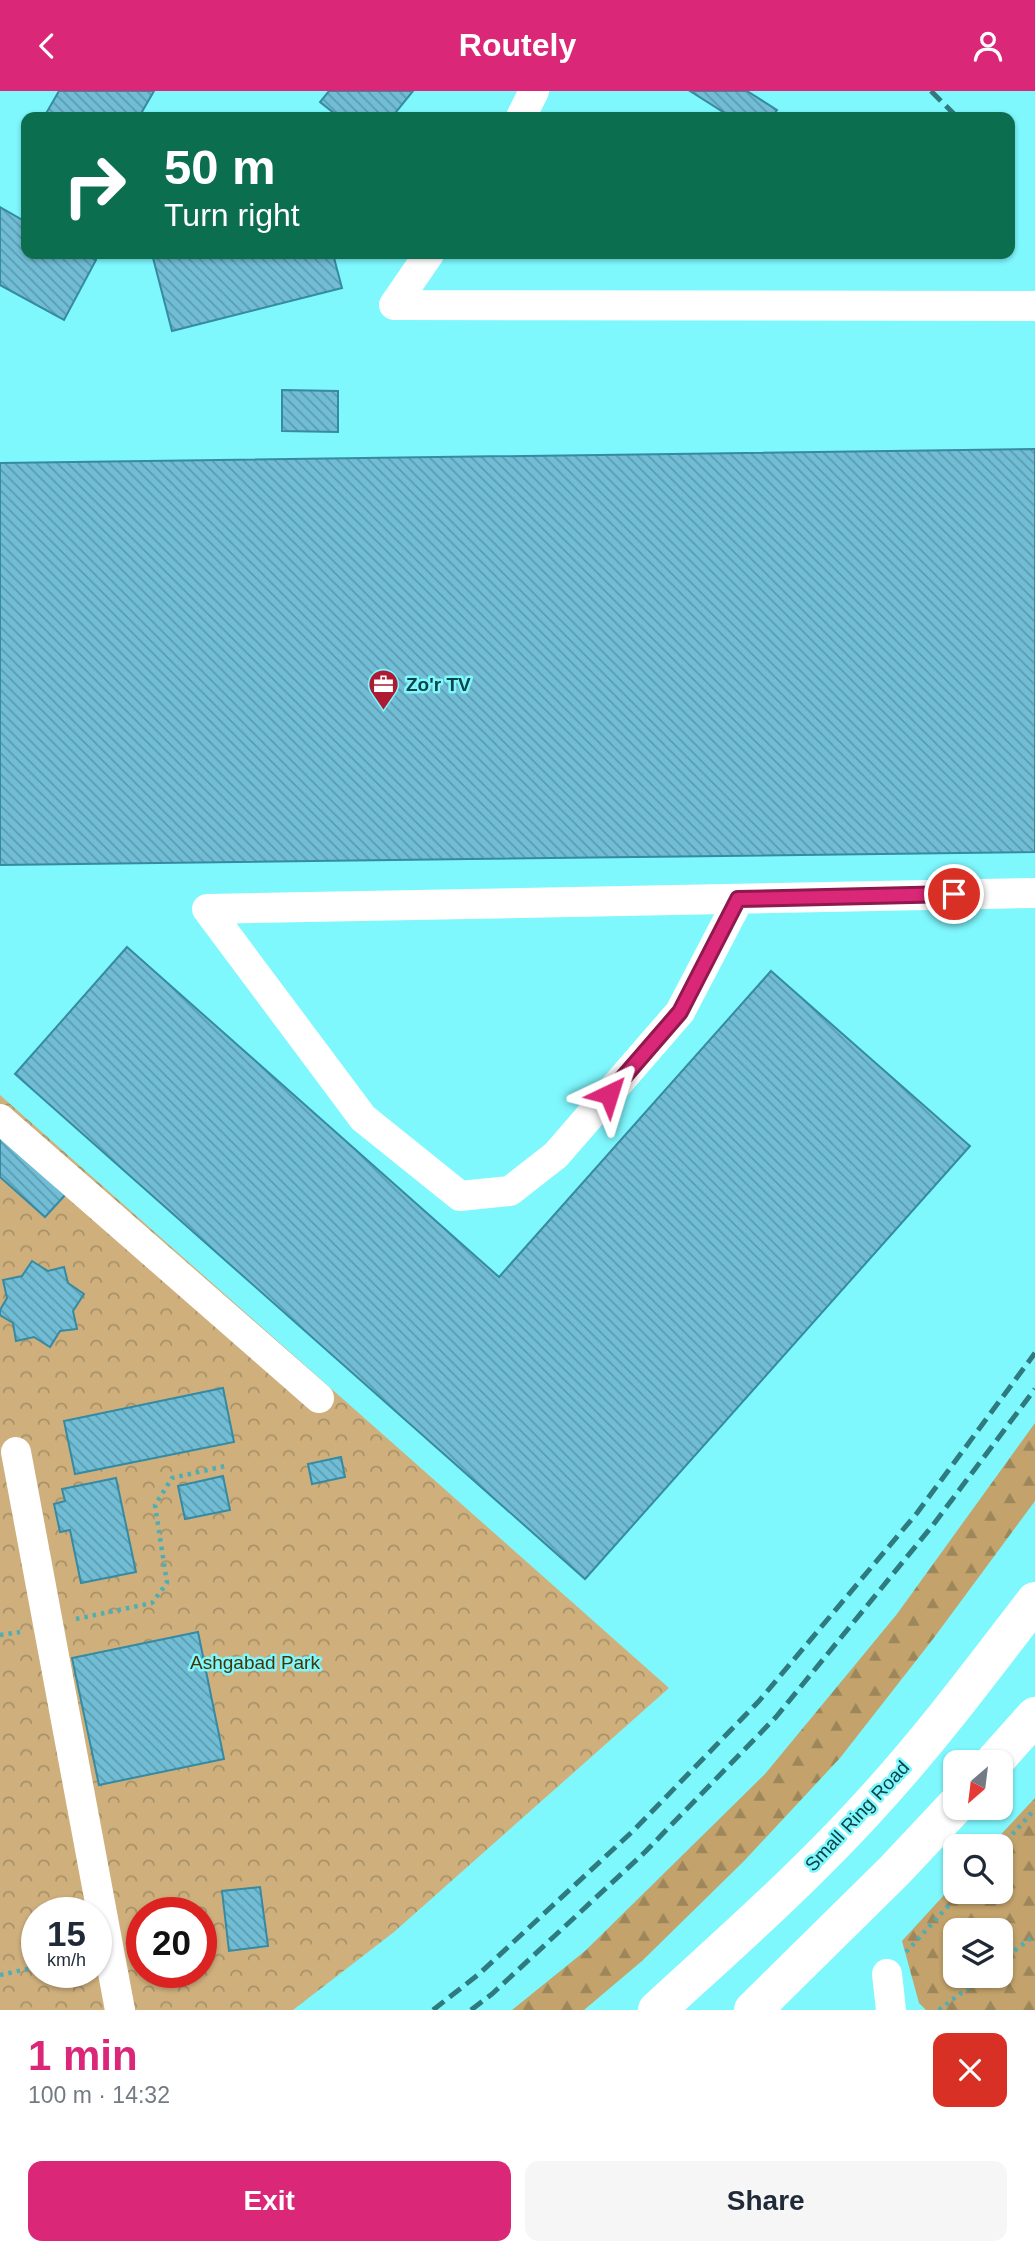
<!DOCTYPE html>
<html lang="en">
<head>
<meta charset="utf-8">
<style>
	body { margin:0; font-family:Helvetica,sans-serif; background:#f6f6f7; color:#1f2937; height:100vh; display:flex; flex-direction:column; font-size:26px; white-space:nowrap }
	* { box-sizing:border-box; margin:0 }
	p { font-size:23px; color:#747a83 }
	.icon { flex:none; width:38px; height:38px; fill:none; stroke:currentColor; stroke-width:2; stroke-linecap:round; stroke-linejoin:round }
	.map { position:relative; height:1919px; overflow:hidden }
	.side { display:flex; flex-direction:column; background:#fff; flex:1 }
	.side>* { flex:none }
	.banner { position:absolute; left:21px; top:21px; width:994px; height:147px; border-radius:14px; box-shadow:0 2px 5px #0004; background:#0b6e4f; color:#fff; overflow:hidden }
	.needle { width:46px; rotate:208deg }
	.tools { position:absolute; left:943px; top:1659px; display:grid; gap:14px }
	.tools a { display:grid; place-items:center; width:70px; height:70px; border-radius:14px; background:#fff; box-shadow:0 2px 5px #0004; font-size:35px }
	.speed { position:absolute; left:21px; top:1806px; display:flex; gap:14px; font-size:35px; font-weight:700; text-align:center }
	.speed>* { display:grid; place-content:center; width:91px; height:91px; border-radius:50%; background:#fff; box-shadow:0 2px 5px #0004; line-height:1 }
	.speed small { font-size:18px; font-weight:400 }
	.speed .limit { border:10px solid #d22; background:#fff; color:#111 }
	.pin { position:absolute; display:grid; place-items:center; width:60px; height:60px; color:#fff; margin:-30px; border:4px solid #fff; border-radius:50%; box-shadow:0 2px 7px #0007 }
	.me { position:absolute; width:77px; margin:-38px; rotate:41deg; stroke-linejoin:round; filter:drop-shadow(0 0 5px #0008) }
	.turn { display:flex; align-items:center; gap:24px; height:147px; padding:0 28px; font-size:32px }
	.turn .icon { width:91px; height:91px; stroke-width:2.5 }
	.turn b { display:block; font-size:49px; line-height:60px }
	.round { display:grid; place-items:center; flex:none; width:74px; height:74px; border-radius:14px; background:#f6f6f7 }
	.head { display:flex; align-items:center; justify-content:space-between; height:119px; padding:0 28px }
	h1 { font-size:42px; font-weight:700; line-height:52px; color:#db2777 }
	.primary-button { display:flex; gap:14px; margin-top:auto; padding:14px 28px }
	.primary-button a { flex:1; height:80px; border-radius:14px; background:#db2777; color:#fff; font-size:28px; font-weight:700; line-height:80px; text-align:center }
	.primary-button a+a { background:#f6f6f7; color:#1f2937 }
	header { display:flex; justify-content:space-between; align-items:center; height:91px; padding:0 28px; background:#db2777; color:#fff; font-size:32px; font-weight:700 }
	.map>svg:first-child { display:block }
	.forest { fill:url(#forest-firs); fill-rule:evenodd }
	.park { fill:url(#park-crowns); fill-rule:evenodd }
	.building { fill:url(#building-back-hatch); stroke:#368aa2; stroke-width:2 }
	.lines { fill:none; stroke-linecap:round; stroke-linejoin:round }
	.path { stroke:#50aeb3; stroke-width:4.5; stroke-dasharray:3.5 5; stroke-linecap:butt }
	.minor { stroke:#fff; stroke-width:30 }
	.highway { stroke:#fff; stroke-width:38 }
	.rail { stroke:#2f7a7e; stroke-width:5; stroke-dasharray:14 7; stroke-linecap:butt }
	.route-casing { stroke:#8e194d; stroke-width:18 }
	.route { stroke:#db2777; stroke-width:12 }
	.labels { text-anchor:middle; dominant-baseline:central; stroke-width:5; stroke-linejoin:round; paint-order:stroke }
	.poi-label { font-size:19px; font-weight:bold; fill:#0d4447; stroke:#7ef7fd; text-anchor:start }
	.park-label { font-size:19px; fill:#4a3303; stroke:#7ef7fd }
	.street-label { font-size:19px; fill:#0d4447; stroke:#7ef7fd }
</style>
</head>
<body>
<header><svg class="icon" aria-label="back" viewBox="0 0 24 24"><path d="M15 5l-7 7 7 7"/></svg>Routely<svg class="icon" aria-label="person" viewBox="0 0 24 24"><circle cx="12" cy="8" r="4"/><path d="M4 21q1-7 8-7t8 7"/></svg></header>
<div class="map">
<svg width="1035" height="1919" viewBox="0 0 1035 1919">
	<defs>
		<pattern id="forest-firs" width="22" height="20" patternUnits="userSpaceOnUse" patternTransform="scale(1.75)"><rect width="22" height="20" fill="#c3a36b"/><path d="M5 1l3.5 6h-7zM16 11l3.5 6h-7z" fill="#9d865a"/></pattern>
		<pattern id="park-crowns" width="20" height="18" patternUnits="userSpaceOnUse" patternTransform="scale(1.75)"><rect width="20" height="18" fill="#cfb07d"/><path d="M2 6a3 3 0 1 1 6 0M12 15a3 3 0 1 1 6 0" fill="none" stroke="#a69168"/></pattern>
		<pattern id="building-back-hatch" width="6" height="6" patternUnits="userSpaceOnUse" patternTransform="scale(1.75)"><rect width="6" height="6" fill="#71bdd5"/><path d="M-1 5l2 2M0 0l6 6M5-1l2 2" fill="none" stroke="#5b9baf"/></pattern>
	</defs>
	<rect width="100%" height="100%" fill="#7ef7fd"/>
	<!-- forest -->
	<path class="forest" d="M1035 1332V1410L933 1548 840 1667 744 1770 642 1870 584 1919H512L585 1860 765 1683 897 1523Z
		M1035 1707V1919H926L919 1912 902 1850 955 1792 956 1801H1001V1755H990ZM956 1839H1001V1885H956Z"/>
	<!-- park -->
	<path class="park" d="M0 1004 669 1597 394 1841 293 1919H0ZM37 1822H96V1881H37ZM142 1822H201V1881H142Z"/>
	<!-- building -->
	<path class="building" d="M59 0H154L139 26H44Z
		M329 0H413L392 26H339L320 11Z
		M690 0H747L777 19 772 26H731Z
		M0 116 26 131V163H85L96 169 64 229 0 194Z
		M152 163H333L342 197 172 240Z
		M282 299 338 300V341L282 340Z
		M1035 358V761L0 774V372Z
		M127 856 499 1186 771 880 970 1055 585 1488 15 983Z
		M0 1044 66 1103 45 1126 0 1086Z
		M32 1170 48 1180 64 1176 68 1192 84 1203 73 1220 77 1238 60 1240 50 1256 34 1246 16 1250 13 1232 0 1224V1219L7 1207 3 1189 22 1185Z
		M223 1297 234 1351 75 1383 64 1330Z
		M341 1366 345 1386 312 1393 308 1373Z
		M223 1385 230 1419 185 1428 178 1395Z
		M116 1387 136 1481 81 1492 70 1439 60 1441 54 1413 65 1410 62 1398Z
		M198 1541 224 1668 99 1694 72 1567Z
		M260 1796 268 1855 229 1860 222 1800Z"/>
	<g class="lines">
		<!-- path -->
		<path class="path" d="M76 1528 152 1512 167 1492 155 1414 172 1387 225 1375
			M0 1544 20 1541
			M1001 1756 1035 1718
			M906 1861 961 1801
			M1001 1870 1035 1844
			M0 1884 37 1876
			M939 1919 983 1885"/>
		<!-- minor -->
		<path class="minor" d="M521 26 534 0
			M394 214 1035 215
			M394 214 429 163
			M739 808 680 921 556 1064 510 1100 460 1105 363 1027 207 818 1035 802
			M0 1028 319 1307
			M16 1361 120 1919
			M887 1883 891 1919"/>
		<!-- highway -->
		<path class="highway" d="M994 1671 1035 1625
			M657 1919C730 1852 805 1786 871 1713 930 1649 982 1579 1035 1510
			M753 1919 895 1779 956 1714"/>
		<!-- rail -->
		<path class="rail" d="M931 0 957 26
			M433 1919 479 1883 634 1739 759 1610 917 1422 1035 1262
			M471 1919 492 1903 645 1761 776 1626 933 1434 1035 1298"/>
	</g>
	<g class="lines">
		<defs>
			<path id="route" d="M609 1003 680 921 738 808 954 803"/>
		</defs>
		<!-- route casing -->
		<use href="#route" class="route-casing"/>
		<!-- route -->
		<use href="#route" class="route"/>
	</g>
	<!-- icons -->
	<defs>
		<symbol id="office-pin" viewBox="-11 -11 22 30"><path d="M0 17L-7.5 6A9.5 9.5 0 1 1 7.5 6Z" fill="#ae1a32" stroke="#7ef7fd"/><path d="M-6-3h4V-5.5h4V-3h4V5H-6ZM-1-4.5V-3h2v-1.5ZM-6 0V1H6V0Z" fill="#fff"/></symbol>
	</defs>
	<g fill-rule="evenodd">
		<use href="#office-pin" x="366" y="576" width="35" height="47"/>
	</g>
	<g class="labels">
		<!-- poi labels -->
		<g class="poi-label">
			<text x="406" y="593">Zo'r TV</text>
		</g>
		<!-- park labels -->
		<g class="park-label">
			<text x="255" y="1571">Ashgabad Park</text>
		</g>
		<!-- street labels -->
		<g class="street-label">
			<text transform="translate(857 1725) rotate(-47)">Small Ring Road</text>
		</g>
	</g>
</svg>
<div class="tools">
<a><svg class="needle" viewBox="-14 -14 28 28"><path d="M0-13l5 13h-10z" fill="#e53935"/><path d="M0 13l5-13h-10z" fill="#747a83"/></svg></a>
<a><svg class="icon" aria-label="search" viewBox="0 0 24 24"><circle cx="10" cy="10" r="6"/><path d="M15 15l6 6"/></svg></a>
<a><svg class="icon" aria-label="layers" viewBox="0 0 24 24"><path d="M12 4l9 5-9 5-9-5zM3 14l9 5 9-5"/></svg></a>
</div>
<div class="speed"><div>15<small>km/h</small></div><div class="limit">20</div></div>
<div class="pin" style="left:954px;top:803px;background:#d93025"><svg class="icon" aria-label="arrive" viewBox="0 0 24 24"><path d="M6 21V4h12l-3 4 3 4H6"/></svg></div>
<svg class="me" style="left:609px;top:1003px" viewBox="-20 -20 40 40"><path d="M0-17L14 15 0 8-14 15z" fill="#db2777" stroke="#fff" stroke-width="4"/></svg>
<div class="banner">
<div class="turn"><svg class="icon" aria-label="right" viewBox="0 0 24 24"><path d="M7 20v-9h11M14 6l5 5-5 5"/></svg><div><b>50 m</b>Turn right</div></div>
</div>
</div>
<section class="side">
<div class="head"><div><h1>1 min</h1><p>100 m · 14:32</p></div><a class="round" style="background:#d93025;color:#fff"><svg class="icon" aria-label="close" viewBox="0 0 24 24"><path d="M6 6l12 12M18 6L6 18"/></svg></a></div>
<div class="primary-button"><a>Exit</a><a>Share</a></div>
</section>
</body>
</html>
